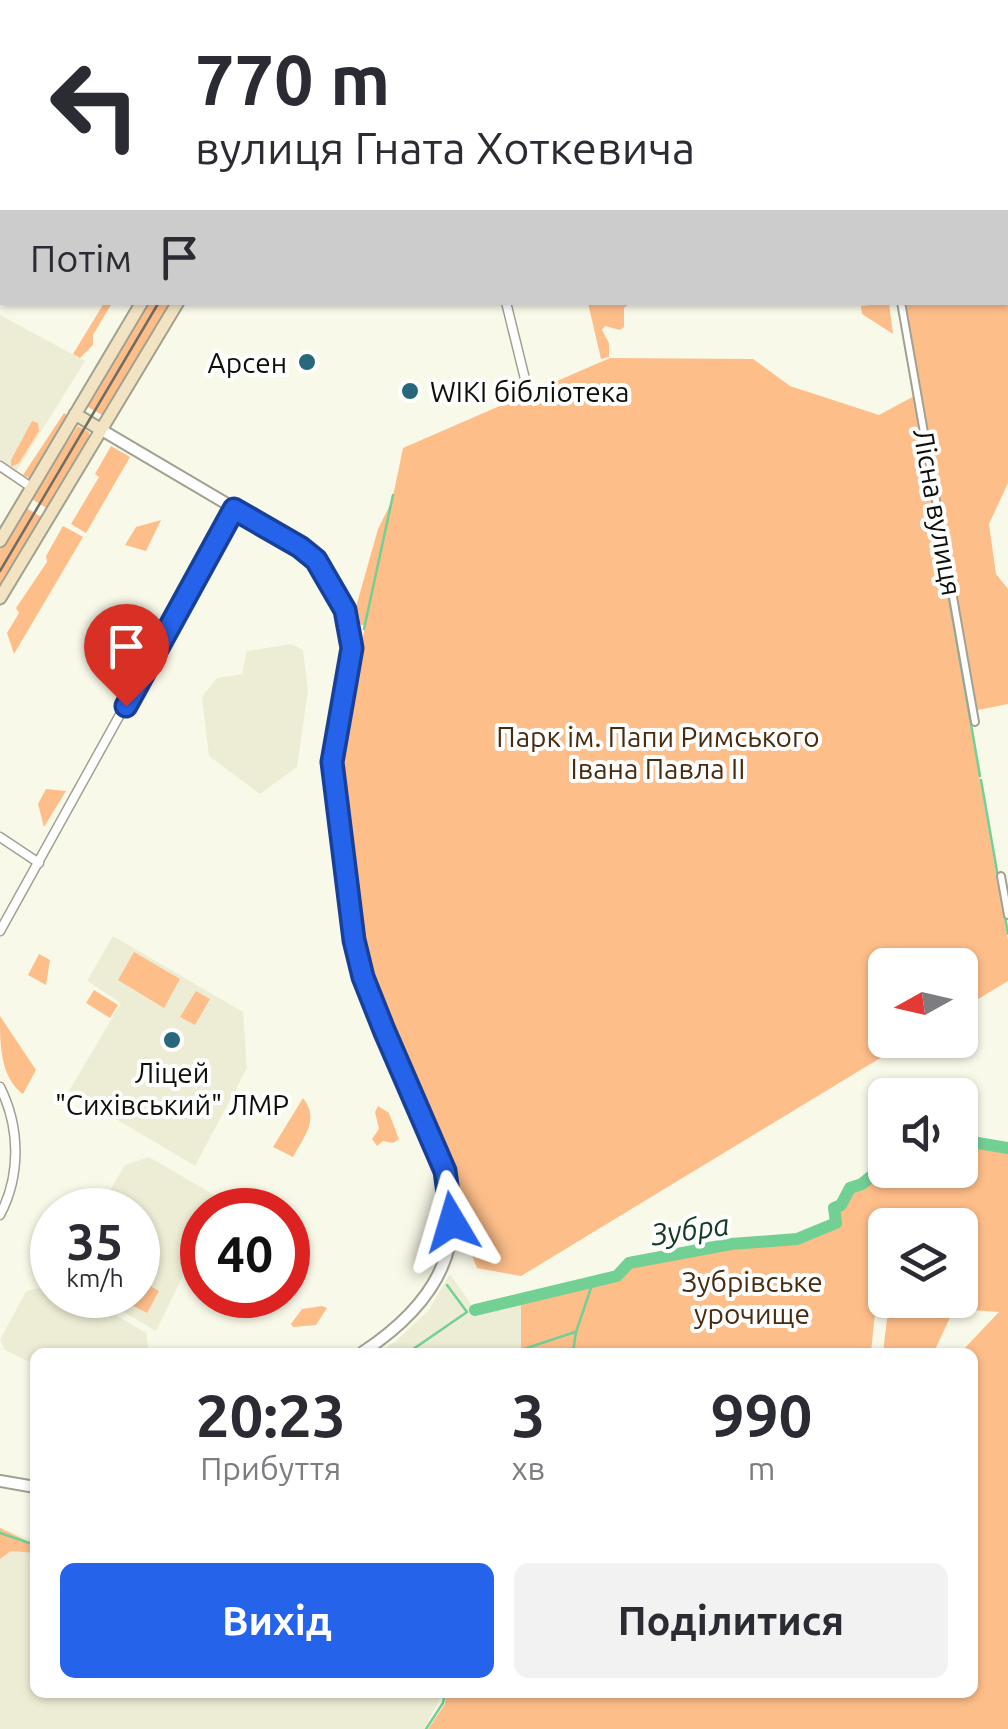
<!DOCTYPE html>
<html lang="uk">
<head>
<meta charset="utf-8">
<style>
	body { margin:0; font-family:Ubuntu,sans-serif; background:#f2f2f3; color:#2b2b33; height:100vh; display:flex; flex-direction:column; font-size:38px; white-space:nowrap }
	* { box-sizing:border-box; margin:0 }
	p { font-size:32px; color:#7c7c81 }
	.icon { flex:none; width:55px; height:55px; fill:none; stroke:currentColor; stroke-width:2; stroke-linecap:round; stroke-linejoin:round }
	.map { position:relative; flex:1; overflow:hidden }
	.details { position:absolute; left:30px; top:1348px; width:948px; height:350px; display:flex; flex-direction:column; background:#fff; border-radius:15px; box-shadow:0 2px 8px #0004 }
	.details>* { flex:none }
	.banner { position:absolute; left:0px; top:0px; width:1010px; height:305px; box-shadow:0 2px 8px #0004; background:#fff; color:#2b2b33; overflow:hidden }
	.needle { width:65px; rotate:262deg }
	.tools { position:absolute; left:868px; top:948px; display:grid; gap:20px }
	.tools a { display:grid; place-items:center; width:110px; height:110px; border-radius:15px; background:#fff; box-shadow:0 2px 8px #0004; font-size:50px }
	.speed { position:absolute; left:30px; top:1188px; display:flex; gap:20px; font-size:50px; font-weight:700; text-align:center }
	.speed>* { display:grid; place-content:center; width:130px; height:130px; border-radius:50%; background:#fff; box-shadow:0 2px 8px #0004; line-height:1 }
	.speed small { font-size:25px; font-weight:400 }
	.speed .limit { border:15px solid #d22; background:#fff; color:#111 }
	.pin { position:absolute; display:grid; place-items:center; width:85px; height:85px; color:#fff; margin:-102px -42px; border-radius:50% 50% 50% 0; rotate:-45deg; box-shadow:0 0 10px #0007 }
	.pin .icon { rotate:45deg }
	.me { position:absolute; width:110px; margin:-55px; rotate:353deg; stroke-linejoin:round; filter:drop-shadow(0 0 8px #0008) }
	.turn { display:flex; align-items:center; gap:35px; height:210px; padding:0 30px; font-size:45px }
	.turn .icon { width:130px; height:130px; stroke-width:2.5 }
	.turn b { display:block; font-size:70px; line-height:85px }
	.then { display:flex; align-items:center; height:95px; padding:0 30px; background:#0003; gap:20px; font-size:38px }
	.eta { display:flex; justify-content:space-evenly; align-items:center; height:170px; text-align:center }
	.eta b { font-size:60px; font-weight:700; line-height:70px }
	.button { display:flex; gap:20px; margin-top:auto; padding:20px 30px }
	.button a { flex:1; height:115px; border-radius:15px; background:#2563eb; color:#fff; font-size:40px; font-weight:700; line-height:115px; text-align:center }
	.button a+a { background:#f2f2f3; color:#2b2b33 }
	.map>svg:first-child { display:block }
	.built { fill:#ededd5 }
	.green { fill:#febe8a; fill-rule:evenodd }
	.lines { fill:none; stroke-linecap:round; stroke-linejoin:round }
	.stream { stroke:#73d094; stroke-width:2.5 }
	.river { stroke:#73d094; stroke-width:12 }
	.pedestrian-casing { stroke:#a1a191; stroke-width:10 }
	.minor-casing { stroke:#a1a191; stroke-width:11 }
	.tertiary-casing { stroke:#a1a191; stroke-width:14 }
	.secondary-casing { stroke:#a1a191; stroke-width:15 }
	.pedestrian { stroke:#fff; stroke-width:6 }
	.minor { stroke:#fff; stroke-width:8 }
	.tertiary { stroke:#fff; stroke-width:10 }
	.secondary { stroke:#f2e3c3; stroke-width:11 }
	.tram { stroke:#6e6e64; stroke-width:2.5 }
	.route-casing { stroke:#184099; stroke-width:25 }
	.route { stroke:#2563eb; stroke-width:18 }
	.poi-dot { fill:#29677d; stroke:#fff; stroke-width:4 }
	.labels { text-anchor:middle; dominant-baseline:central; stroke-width:8; stroke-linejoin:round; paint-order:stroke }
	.poi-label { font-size:28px; fill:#0f0f0a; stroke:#fff; text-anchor:end }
	.street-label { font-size:28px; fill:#0f0f0a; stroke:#fff }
	.park-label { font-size:28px; fill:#4a2b0e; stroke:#fff }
	.water-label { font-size:30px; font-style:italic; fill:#143c24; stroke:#fff }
</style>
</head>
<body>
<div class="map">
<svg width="1008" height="1729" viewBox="0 0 1008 1729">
	<rect width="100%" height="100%" fill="#f9f9e9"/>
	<!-- built -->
	<path class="built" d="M0 315 85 361 16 472 0 463Z
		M291 644 303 650 308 691 297 767 260 794 209 756 202 697 217 678 242 674 247 651Z
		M113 936 243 1012 247 1068 195 1166 69 1091 121 1003 87 981Z
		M149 1157 240 1210H202V1275L184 1274 156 1331 95 1295H138V1210H98L125 1165Z
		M450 1274 473 1307 521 1300V1352H379L396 1341 428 1311Z
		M52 1285V1295H82L146 1333 149 1352H35V1365L5 1350 0 1340 26 1291Z
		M0 1528 35 1541V1692L443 1693 424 1729H0Z"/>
	<!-- green -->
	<path class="green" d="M1008 302V483L989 524 996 574 1008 589V704L968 712 1008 940V981L960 1010V965H885V1040H910L521 1276 477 1268 458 1221 454 1181 439 1138 362 951 340 758 365 626 352 621 378 529 392 501 403 448 610 358 753 359 790 386 879 415 918 394 902 303Z
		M104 303H112L93 335V345L80 358 73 354Z
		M148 303H172L102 415 86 406Z
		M588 303H630L624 308V327L620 330 605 326 602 330 609 343V357L601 359Z
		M889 303 893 334 862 314 861 306Z
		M64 413 68 416 29 478 23 475Z
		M32 421 38 423 39 431 19 463 11 467V460Z
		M78 426 89 432V438L48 509 30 498Z
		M111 446 130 457 86 533 71 524 99 477 95 474Z
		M25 507 43 518 0 589V550Z
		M161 520 146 551 125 545 136 527Z
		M63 526 83 537 14 654 7 633 19 613 16 608 47 562 46 556Z
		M46 789 66 791 44 827 38 804Z
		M134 952 180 979 164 1008 118 980Z
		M39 954 50 960 46 985 28 975Z
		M94 990 118 1005 110 1018 86 1003Z
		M196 991 210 999 195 1025 180 1017Z
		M0 1016 36 1070 23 1094C0 1077 0 1044 0 1016Z
		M303 1098C320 1119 304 1137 293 1157L273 1147Z
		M378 1106 389 1113 399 1139 393 1143 383 1141 377 1146 372 1139 379 1129 375 1112Z
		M966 1141 1008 1148V1729H428L445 1704 446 1694 450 1693 972 1692V1352H961L999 1312 876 1303 871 1352H521V1300L617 1276 629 1263 731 1244 797 1239 836 1224 834 1208 841 1205 850 1188 862 1184 885 1165V1170H960V1146ZM885 1225H960V1300H885Z
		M138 1279 159 1291 147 1313 113 1295H138Z
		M322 1306 327 1308 316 1325 293 1327 291 1324 302 1309Z
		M888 1311H953L934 1352H883Z
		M0 1528 35 1545V1553L11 1551 0 1559Z"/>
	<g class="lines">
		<!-- stream -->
		<path class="stream" d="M899 309 980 776
			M364 629 393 495
			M981 780 1008 934
			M409 1352 467 1312 447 1285
			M515 1352 575 1332
			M573 1352 576 1332 593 1282
			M0 1533 35 1545
			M426 1729 443 1703 445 1692"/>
		<!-- river -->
		<path class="river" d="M960 1146 966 1141 1008 1148
			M475 1310 617 1276 629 1263 731 1244 797 1239 836 1223 834 1208 841 1205 850 1188 862 1184 885 1165"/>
		<defs>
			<path id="pedestrian" d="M901 302 975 722
				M1001 876 1008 915"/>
			<path id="minor" d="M506 302 526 383
				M0 466 31 487
				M0 837 39 863
				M0 931 234 509
				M0 1087C20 1127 21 1175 0 1215"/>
			<path id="tertiary" d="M861 0V2
				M100 429 300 547C386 614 336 680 332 763 330 805 340 850 346 891 353 950 372 1003 395 1058 413 1098 438 1140 448 1183 467 1259 422 1313 363 1352
				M0 1481 35 1487"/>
			<path id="secondary" d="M322 2 323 0
				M352 2 356 0
				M481 2 488 0
				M75 414 100 429
				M0 541 142 302
				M0 598 178 302"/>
		</defs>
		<!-- pedestrian casing -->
		<use href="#pedestrian" class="pedestrian-casing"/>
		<!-- minor casing -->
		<use href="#minor" class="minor-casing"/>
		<!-- tertiary casing -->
		<use href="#tertiary" class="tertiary-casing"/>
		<!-- secondary casing -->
		<use href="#secondary" class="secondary-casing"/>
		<!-- pedestrian -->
		<use href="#pedestrian" class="pedestrian"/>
		<!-- minor -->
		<use href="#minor" class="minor"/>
		<!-- tertiary -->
		<use href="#tertiary" class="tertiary"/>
		<!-- secondary -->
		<use href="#secondary" class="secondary"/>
		<!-- tram -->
		<path class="tram" d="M415 2 420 0
			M0 571 159 302"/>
	</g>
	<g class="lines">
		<defs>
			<path id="route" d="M126 706 234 509 300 547 316 560 345 610 352 648 332 762 354 940 363 977 384 1030 445 1171 452 1222"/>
		</defs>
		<!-- route casing -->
		<use href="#route" class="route-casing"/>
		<!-- route -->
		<use href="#route" class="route"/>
	</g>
	<!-- markers -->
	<g class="poi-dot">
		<circle cx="307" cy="362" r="10"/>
		<circle cx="410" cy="391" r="10"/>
		<circle cx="172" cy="1040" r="10"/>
	</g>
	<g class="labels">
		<!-- poi labels -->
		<g class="poi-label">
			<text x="287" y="362">Арсен</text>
			<text x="430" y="391" text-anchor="start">WIKI бібліотека</text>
			<text x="172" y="1072" text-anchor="middle">Ліцей<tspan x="172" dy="32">"Сихівський" ЛМР</tspan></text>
		</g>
		<!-- street labels -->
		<g class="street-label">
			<text transform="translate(938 512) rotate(80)">Лісна вулиця</text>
		</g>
		<!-- park labels -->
		<g class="park-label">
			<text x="658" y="736">Парк ім. Папи Римського<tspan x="658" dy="32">Івана Павла ІІ</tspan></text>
			<text x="752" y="1281">Зубрівське<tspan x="752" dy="32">урочище</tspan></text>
		</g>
		<!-- water labels -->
		<g class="water-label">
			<text transform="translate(690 1229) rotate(-8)">Зубра</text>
		</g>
	</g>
</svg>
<div class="tools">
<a><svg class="needle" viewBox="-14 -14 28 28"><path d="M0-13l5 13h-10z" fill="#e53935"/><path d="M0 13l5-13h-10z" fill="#7c7c81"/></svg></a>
<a><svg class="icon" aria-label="sound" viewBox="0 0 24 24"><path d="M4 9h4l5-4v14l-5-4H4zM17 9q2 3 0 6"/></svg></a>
<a><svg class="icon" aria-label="layers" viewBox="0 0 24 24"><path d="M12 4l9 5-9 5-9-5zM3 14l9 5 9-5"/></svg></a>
</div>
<div class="speed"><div>35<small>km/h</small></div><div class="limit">40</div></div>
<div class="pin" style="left:126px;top:706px;background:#d93025"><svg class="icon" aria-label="arrive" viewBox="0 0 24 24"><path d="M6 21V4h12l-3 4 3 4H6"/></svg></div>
<svg class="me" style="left:452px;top:1222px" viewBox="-20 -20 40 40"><path d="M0-17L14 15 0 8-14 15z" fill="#2563eb" stroke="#fff" stroke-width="4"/></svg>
<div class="banner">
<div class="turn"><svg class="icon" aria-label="left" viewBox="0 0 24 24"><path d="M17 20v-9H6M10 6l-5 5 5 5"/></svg><div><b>770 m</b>вулиця Гната Хоткевича</div></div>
<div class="then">Потім<svg class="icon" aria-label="arrive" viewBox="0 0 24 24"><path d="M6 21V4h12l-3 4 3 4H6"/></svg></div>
</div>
<section class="details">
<div class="eta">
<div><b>20:23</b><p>Прибуття</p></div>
<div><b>3</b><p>хв</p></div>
<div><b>990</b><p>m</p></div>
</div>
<div class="button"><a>Вихід</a><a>Поділитися</a></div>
</section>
</div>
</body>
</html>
